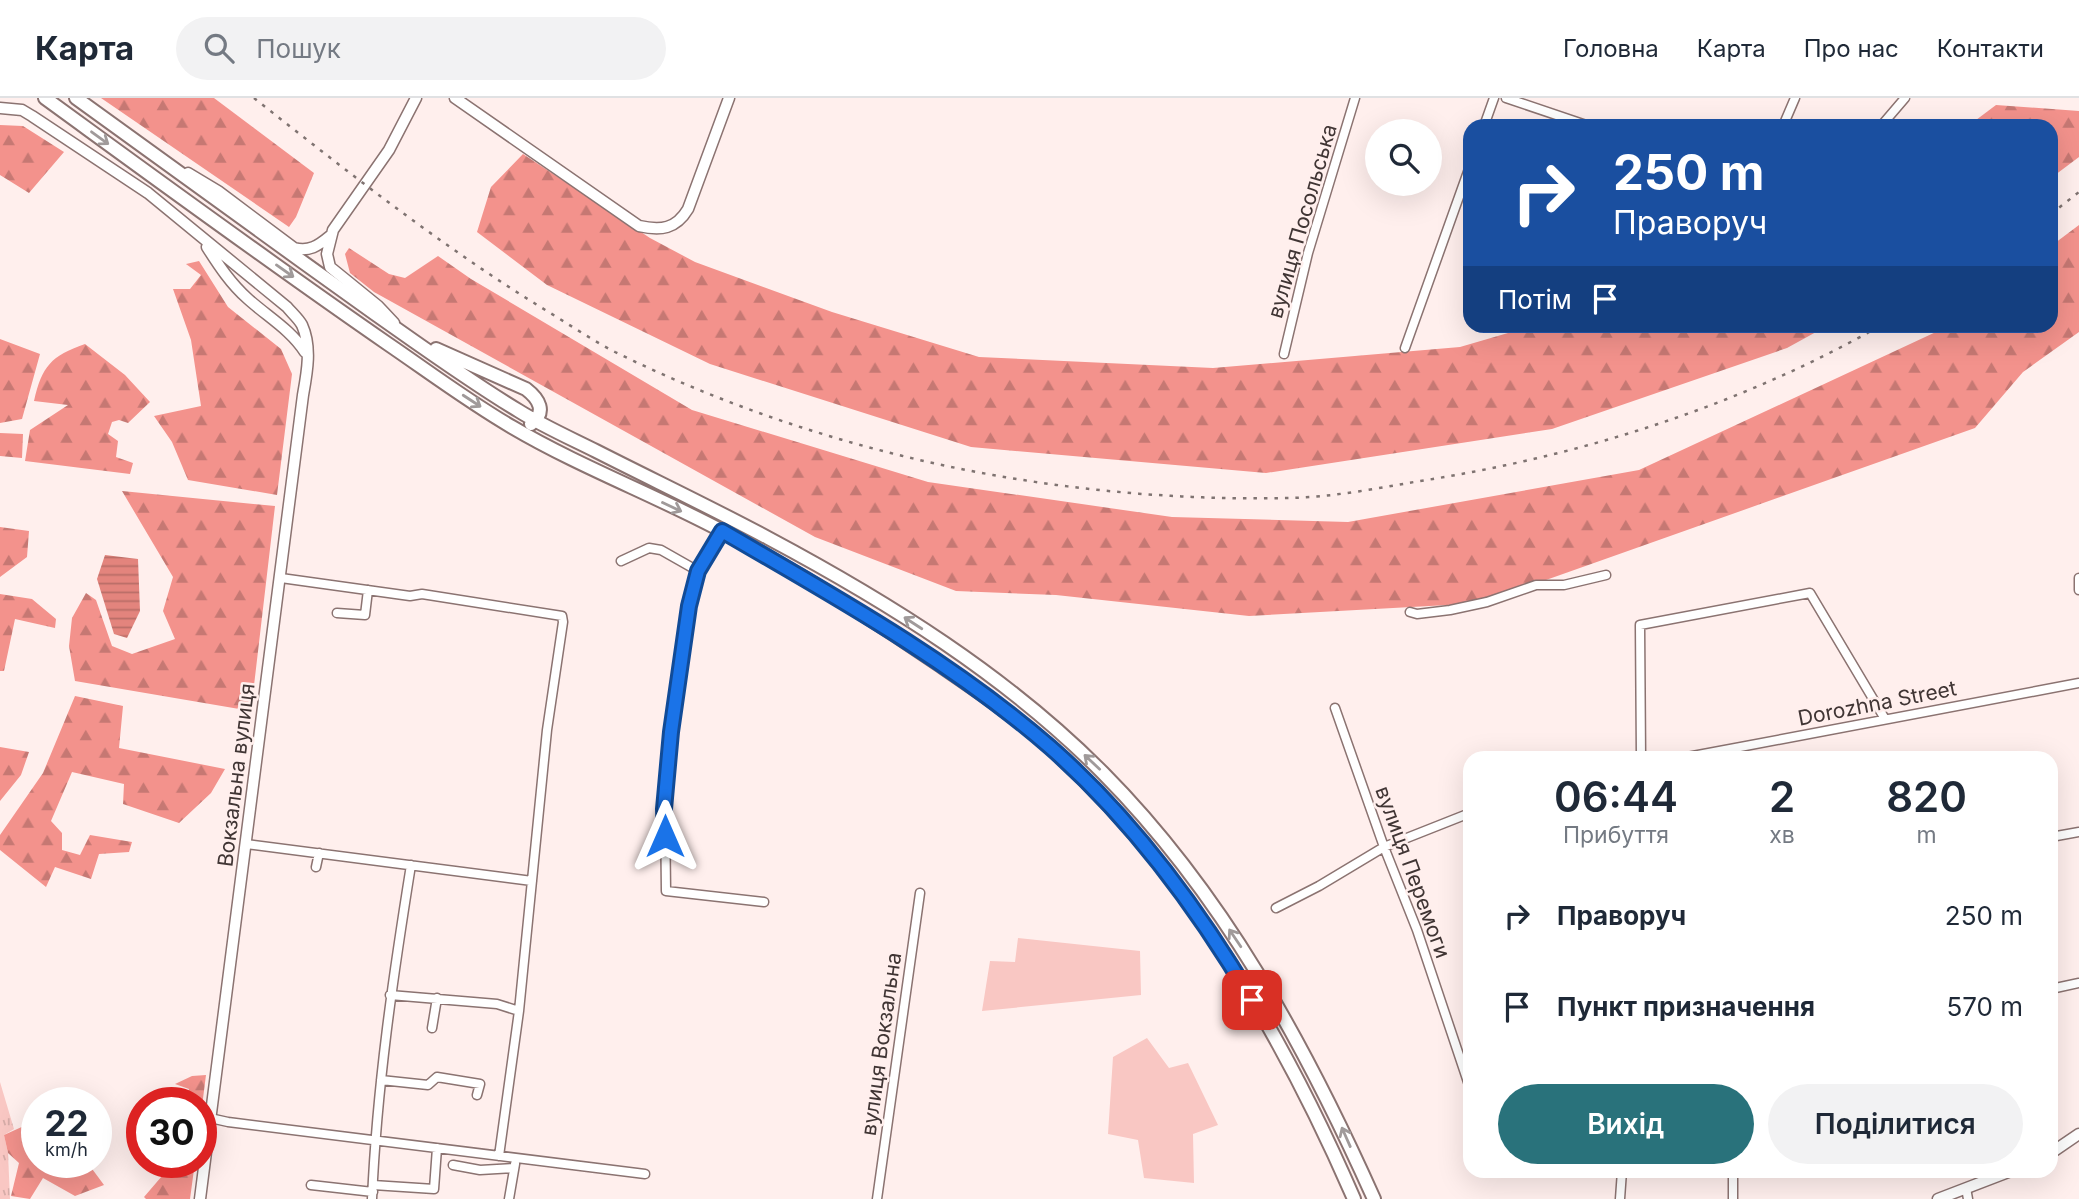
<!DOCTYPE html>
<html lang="uk">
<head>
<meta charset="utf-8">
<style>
	body { margin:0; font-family:Inter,sans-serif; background:#f2f2f3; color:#1f2937; height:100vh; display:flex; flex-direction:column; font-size:26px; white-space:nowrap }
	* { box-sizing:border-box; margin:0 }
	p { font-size:23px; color:#747a83 }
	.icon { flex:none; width:38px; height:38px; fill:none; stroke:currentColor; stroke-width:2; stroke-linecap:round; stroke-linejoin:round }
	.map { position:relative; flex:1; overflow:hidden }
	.panel { position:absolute; left:1463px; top:653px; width:595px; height:427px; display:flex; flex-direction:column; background:#fff; border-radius:21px; box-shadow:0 7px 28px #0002 }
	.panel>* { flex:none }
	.top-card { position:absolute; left:1463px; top:21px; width:595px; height:214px; border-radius:21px; box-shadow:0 7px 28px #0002; background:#1a4fa0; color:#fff; overflow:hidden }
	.tools { position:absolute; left:1365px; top:21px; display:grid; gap:14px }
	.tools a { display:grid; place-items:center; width:77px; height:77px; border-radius:50%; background:#fff; box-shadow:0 7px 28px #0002; font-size:35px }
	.speed { position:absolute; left:21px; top:989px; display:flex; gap:14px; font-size:35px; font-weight:700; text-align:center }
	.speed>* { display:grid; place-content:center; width:91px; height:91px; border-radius:50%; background:#fff; box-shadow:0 7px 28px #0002; line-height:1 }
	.speed small { font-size:18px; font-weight:400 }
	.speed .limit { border:10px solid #d22; background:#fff; color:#111 }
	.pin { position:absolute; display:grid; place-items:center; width:60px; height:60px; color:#fff; margin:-30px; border-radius:14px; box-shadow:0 4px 10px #0006 }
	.me { position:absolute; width:77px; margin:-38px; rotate:0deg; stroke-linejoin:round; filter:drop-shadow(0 0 5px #0008) }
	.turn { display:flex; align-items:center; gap:24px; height:147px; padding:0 35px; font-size:32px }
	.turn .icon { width:91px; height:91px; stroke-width:2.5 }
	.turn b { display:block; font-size:49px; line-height:60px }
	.then { display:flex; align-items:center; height:66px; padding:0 35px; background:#0003; gap:14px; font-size:26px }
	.eta { display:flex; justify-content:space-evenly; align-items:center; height:119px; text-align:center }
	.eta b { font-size:42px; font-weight:600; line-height:49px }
	.action { display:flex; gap:14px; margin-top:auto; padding:14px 35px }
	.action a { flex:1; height:80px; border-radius:42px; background:#29727b; color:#fff; font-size:28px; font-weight:600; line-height:80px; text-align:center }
	.action a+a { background:#f2f2f3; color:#1f2937 }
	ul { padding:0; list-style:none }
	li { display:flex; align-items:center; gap:21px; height:91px; padding:0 35px }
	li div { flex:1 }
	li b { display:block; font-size:26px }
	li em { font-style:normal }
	header { display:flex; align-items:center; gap:42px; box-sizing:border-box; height:98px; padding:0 35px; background:#fff; border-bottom:2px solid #e0e1e3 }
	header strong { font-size:33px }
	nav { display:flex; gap:38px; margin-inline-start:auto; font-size:24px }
	.search { width:490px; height:63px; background:#f2f2f3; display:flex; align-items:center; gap:18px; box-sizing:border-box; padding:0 24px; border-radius:38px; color:#747a83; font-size:26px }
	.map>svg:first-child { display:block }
	.grass { fill:url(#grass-tufts) }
	.forest { fill:url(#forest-firs) }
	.garden { fill:#f9c7c3 }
	.water { fill:url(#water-rules) }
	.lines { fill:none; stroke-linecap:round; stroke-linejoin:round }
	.minor-casing { stroke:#8b7371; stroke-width:11 }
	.tertiary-casing { stroke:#8b7371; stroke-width:13 }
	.trunk-casing { stroke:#8b7371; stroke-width:16 }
	.minor { stroke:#fff; stroke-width:8 }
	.tertiary { stroke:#fff; stroke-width:10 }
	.trunk { stroke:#fff; stroke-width:12 }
	.rail { stroke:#7f7371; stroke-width:2.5; stroke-dasharray:3.5 7; stroke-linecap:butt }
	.oneway { stroke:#a09a9a }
	.route-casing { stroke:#114b97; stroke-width:18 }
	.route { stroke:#1a73e8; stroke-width:12 }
	.labels { text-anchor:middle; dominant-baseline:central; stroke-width:5; stroke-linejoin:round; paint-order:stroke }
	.street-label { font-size:21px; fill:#403534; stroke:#ffefed }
</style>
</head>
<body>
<header>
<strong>Карта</strong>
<div class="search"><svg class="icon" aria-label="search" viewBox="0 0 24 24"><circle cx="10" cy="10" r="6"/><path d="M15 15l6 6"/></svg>Пошук</div>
<nav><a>Головна</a><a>Карта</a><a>Про нас</a><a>Контакти</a></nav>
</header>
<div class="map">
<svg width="2079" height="1101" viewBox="0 0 2079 1101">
	<defs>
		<pattern id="grass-tufts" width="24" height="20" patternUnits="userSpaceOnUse" patternTransform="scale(1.75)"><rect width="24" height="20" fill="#f9c7c3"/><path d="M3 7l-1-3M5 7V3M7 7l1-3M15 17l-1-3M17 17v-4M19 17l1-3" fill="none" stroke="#d6aca8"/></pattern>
		<pattern id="forest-firs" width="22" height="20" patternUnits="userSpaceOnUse" patternTransform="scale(1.75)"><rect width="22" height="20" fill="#f3928c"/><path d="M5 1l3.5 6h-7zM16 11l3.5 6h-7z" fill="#c67873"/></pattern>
		<pattern id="water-rules" width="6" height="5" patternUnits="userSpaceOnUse" patternTransform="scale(1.75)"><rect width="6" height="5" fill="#e3847d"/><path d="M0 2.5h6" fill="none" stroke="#b96d67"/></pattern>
	</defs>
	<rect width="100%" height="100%" fill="#ffefed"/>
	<!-- grass -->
	<path class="grass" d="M0 984 14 1031 4 1037 8 1055 10 1101H0Z"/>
	<!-- forest -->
	<path class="forest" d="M101 0H214L314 75 296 119 289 129Z
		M1996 7 2079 13V59L2051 80V28H1968Z
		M0 27 23 28 64 54 29 95 0 77Z
		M523 56 650 140 695 164 832 214 979 259 1213 270 1460 249 1532 228H1827L1787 250 1552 331 1266 375 971 349 710 266 547 187 477 134 491 89Z
		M2079 127V234L2023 274 1975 330 1546 482 1466 506 1249 518 1056 497 956 493 815 439 374 194 350 175 345 156 349 150 389 176 405 180 438 158 471 181 692 312 928 384 1172 419 1348 424 1639 372 1938 233 1945 228H2051V148Z
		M199 163 228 209 281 251 292 276 277 397 188 382 172 344 154 318 201 308 191 242 173 191H190L201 177 186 166Z
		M0 241 40 256 22 321 0 325Z
		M85 246 125 277 150 304 128 325 119 322 112 324 108 336 118 343 116 359 133 365 130 376 25 363 30 332 68 307 34 303C42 268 51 258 85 246Z
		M0 335 23 336 22 360 0 358Z
		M122 393 275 408 251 613 75 583 69 548 72 520 86 495 96 502 112 548 132 556 175 541 163 513 173 479Z
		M0 429 29 433 27 459 0 479Z
		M0 496 32 501 56 521 55 530 15 521 4 573H0Z
		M75 598 123 608 119 650 225 671 211 695 179 725 123 706 124 686 72 674 51 723 62 735V752L80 757 90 737 132 744 129 754 99 756 91 781 55 769 46 789 0 752V737L43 675Z
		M0 649 29 654 21 677 0 703Z
		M206 977 201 1016V1004H186L189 991 175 986 192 978Z
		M37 1022V1064H87L104 1087 75 1098 43 1080 30 1101 11 1098 19 1065 8 1055 4 1037Z
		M175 1064H195L190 1101H146L144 1099 162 1078 172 1076Z"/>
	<!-- garden -->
	<path class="garden" d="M1018 840 1140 853 1141 897 982 913 990 863 1015 864Z
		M1147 940 1169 970 1188 965 1218 1027 1193 1036 1194 1085 1144 1080 1138 1042 1108 1036 1113 959Z"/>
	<!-- water -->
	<path class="water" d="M105 457 138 461 140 513 127 540 114 536 97 481Z"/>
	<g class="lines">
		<defs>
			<path id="minor" d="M1506 0 1589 28
				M1484 28 1494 0
				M1783 28 1795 0
				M1881 28 1905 0
				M1405 250 1470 68
				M1284 256 1308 155 1355 0
				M721 433 698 473 689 507 671 634 665 711 666 793 764 804
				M621 463 649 450 661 452 698 473
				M281 480 410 498 422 496 562 518 563 524 547 632 519 913 499 1058
				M2079 480V492
				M1410 514 1417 516 1450 512 1487 504 1536 487H1564L1606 477
				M337 515 365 517 368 492
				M1335 610 1384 749 1417 832 1470 990
				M1641 660 1640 527 1810 495 1885 621
				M1682 660 2079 585
				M2051 739 2079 734
				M246 746 532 783
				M316 769 319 755
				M1276 810 1319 788 1384 749 1470 715
				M2051 891 2079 885
				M390 897 497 906 519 913
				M432 930 437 900
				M381 982 428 987 437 979 480 986 477 997
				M210 1020 228 1024 645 1076
				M453 1067 480 1072 514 1070
				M311 1087 373 1094
				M373 1087 434 1091 437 1050
				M1966 1090 1968 1101
				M372 1101C377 988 393 879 411 767
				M509 1101 515 1066
				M877 1101 920 795
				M1620 1101 1622 1073
				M1733 1101V1073"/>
			<path id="tertiary" d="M455 0 639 128C661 133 676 131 688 111L729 0
				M0 10 22 12 32 18 148 95 287 209C291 214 299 221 302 227 312 249 307 275 303 297L200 1101
				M188 75 218 93 294 150C309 154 318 148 330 138
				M207 149C219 168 231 186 248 201 268 219 291 232 305 254
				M394 225 378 208 330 169 327 156 333 132 389 52 416 0
				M2051 1055 2079 1036
				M1938 1101 2011 1073"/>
			<path id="trunk" d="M45 0C159 83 272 166 388 246 429 274 469 304 512 329 580 369 655 397 724 434 799 475 871 520 941 568 979 594 1019 621 1053 652 1188 775 1282 935 1354 1101
				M76 0C175 71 274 144 374 215 421 248 469 283 519 313 543 328 570 340 596 353 653 382 712 410 768 440 888 504 1007 578 1103 675 1223 796 1305 947 1374 1101
				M436 251 526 291C539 301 547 314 531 326"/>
		</defs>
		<!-- minor casing -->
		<use href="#minor" class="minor-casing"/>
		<!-- tertiary casing -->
		<use href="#tertiary" class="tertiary-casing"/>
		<!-- trunk casing -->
		<use href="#trunk" class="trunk-casing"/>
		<!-- minor -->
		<use href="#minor" class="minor"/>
		<!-- tertiary -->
		<use href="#tertiary" class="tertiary"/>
		<!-- trunk -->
		<use href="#trunk" class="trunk"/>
		<!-- rail -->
		<path class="rail" d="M254 0C349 75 444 150 547 213 570 227 592 242 615 254 824 357 1059 405 1291 400 1331 399 1374 391 1414 384 1577 359 1735 310 1880 228
			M2051 116 2079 94"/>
	</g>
	<!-- one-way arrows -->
	<defs><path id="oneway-shaft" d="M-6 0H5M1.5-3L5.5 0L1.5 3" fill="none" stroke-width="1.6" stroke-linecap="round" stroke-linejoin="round" transform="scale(1.75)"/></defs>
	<g class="oneway">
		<use href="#oneway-shaft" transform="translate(100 40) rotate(36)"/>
		<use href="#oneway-shaft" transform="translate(285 173) rotate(35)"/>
		<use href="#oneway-shaft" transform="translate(472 303) rotate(33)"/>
		<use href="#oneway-shaft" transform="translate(672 409) rotate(25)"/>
		<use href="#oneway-shaft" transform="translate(913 525) rotate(-147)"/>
		<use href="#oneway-shaft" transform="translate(1092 664) rotate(-137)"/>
		<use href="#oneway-shaft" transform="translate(1235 840) rotate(-124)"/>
		<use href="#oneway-shaft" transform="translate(1346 1039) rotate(-114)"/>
	</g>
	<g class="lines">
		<defs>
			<path id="route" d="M665 738 664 711 671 634 689 508 698 473 722 433C834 498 951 563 1050 649 1132 721 1197 809 1252 902"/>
		</defs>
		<!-- route casing -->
		<use href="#route" class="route-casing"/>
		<!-- route -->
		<use href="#route" class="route"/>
	</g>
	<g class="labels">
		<!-- street labels -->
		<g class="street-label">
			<text transform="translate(1302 123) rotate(-74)">вулиця Посольська</text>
			<text transform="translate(1877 605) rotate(-11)">Dorozhna Street</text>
			<text transform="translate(236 677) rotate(-83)">Вокзальна вулиця</text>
			<text transform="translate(1413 774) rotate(70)">вулиця Перемоги</text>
			<text transform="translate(881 946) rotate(-82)">вулиця Вокзальна</text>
		</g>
	</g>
</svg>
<div class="tools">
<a><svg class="icon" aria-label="search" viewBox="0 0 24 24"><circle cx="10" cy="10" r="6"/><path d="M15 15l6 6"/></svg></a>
</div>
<div class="speed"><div>22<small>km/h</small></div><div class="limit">30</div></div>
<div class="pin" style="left:1252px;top:902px;background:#d93025"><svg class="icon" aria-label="arrive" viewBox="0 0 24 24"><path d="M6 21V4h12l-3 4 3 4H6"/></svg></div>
<svg class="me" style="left:665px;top:738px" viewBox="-20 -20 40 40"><path d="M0-17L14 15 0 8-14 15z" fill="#1a73e8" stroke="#fff" stroke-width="4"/></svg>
<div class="top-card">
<div class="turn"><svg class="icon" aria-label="right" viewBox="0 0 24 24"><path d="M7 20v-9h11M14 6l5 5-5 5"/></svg><div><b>250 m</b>Праворуч</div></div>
<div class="then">Потім<svg class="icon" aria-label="arrive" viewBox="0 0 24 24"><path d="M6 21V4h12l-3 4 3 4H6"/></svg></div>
</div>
<section class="panel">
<div class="eta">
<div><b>06:44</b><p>Прибуття</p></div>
<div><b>2</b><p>хв</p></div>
<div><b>820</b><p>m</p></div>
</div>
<ul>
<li><svg class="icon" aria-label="right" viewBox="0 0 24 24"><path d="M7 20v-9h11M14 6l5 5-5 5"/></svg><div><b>Праворуч</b></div><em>250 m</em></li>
<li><svg class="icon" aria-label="arrive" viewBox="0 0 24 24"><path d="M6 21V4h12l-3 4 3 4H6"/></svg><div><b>Пункт призначення</b></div><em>570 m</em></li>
</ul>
<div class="action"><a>Вихід</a><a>Поділитися</a></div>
</section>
</div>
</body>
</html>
